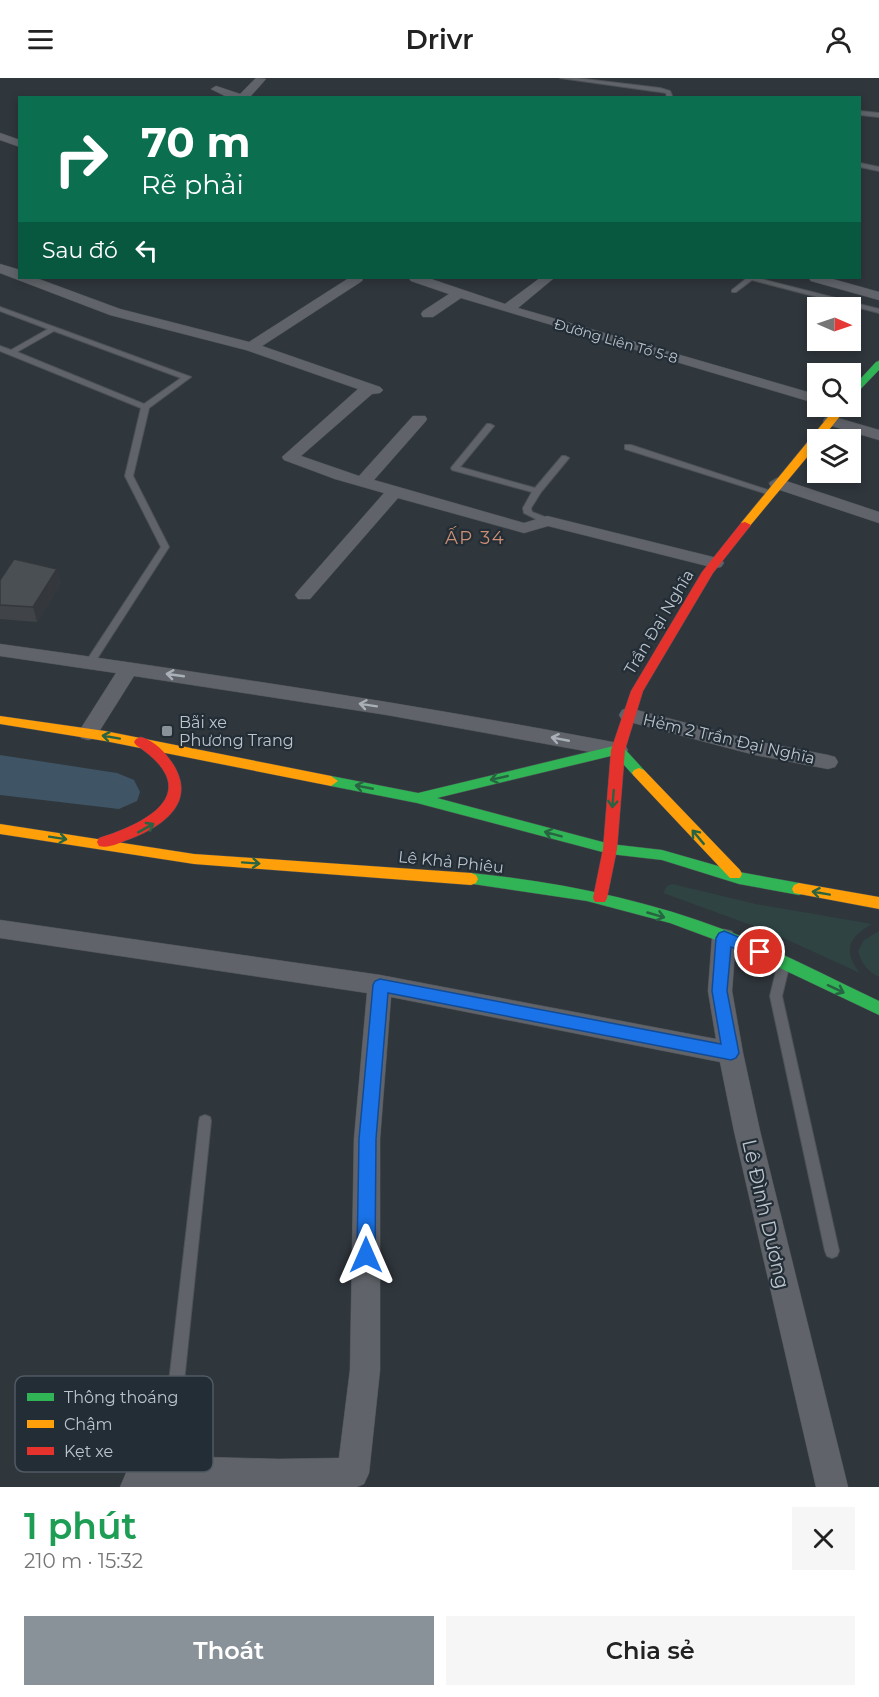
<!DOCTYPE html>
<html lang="vi">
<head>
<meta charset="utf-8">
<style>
	body { margin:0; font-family:Montserrat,sans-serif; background:#f6f6f6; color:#222; height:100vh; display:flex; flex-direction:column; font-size:22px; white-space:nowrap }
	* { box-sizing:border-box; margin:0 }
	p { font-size:20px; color:#767676 }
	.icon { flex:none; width:33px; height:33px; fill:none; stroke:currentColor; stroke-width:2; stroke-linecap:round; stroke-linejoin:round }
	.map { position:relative; height:1409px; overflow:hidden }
	.side { display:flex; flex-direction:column; background:#fff; flex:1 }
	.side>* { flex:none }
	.hud { position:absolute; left:18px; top:18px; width:843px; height:183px; border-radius:0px; box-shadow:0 3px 9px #0003; background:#0b6e4f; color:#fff; overflow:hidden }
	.needle { width:39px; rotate:92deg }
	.controls { position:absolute; left:807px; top:219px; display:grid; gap:12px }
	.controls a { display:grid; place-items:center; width:54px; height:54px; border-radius:0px; background:#fff; box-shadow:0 3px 9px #0003; font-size:30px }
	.pin { position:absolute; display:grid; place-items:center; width:51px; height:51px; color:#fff; margin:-26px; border:3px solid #fff; border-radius:50%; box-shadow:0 2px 6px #0007 }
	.me { position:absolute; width:66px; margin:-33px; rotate:0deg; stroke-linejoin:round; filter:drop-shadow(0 0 4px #0008) }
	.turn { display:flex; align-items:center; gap:21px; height:126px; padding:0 24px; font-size:27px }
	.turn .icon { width:78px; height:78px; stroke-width:2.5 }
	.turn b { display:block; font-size:42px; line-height:51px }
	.then { display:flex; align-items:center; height:57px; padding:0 24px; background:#0003; gap:12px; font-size:22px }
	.round { display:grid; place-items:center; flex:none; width:63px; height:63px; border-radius:0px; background:#f6f6f6 }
	.head { display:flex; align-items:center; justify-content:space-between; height:102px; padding:0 24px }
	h1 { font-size:36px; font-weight:600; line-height:45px; color:#1e9e55 }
	.action { display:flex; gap:12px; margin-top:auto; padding:12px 24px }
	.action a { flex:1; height:69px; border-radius:0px; background:#8a9299; color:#fff; font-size:24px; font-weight:600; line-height:69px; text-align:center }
	.action a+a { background:#f6f6f6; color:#222 }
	header { display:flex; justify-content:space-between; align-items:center; height:78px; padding:0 24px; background:#fff; font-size:27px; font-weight:600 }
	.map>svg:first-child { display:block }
	.green { fill:#2f4343 }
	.water { fill:#3f5464 }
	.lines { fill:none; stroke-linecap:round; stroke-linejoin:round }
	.lane-casing { stroke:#4d5256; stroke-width:2 }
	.street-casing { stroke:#4d5256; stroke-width:1 }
	.fast-casing { stroke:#4d5256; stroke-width:1 }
	.slow-casing { stroke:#4d5256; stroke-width:1 }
	.jam-casing { stroke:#4d5256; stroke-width:1 }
	.lane { fill:#60646a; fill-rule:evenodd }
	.street { fill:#60646a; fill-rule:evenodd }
	.fast { fill:#30b455; fill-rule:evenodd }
	.slow { fill:#ff9f0a; fill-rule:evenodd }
	.jam { fill:#e5322d; fill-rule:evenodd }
	.wall { fill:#404448 }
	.shaded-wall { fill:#34373b }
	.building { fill:#4a4f54; stroke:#34373b; stroke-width:1.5 }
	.oneway { stroke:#a9b0b8 }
	.oneway2 { stroke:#286342 }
	.route { fill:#1a73e8; stroke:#114b97; stroke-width:1.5 }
	.poi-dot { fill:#8a9299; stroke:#232d36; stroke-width:2 }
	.labels { text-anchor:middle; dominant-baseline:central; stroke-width:4.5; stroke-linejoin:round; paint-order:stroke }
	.far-street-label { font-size:14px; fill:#bbc3cb; stroke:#232d36 }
	.street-label { font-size:16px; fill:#bbc3cb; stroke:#232d36 }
	.poi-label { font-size:16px; fill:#bbc3cb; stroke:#232d36; text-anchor:start }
	.neighbourhood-label { font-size:18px; letter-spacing:1.5px; fill:#cd8f74; stroke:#232d36 }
	.near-street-label { font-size:20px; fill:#bbc3cb; stroke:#232d36 }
	.key { fill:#232d36; stroke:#515a63; stroke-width:1.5 }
	.key-label { font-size:16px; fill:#bbc3cb }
</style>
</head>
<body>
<header><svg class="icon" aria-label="menu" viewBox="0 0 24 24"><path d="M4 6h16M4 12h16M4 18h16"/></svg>Drivr<svg class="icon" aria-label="person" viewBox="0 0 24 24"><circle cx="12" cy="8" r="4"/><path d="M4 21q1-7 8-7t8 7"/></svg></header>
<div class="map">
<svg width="879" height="1409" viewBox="0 0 879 1409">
	<rect width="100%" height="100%" fill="#2f363c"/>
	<!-- green -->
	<path class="green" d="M672 806 756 826 872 846C849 859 842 872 860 895L770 854 663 815 667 808Z
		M879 853V899C868 894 861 885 858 873L864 862Z"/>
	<!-- water -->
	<path class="water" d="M0 677 117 695 134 702 140 714 137 723 119 731 0 717Z"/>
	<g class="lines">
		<defs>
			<path id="lane" d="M560 0H576L660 10 670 13 673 20H667L666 15 660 14Z
				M860 33 879 35V39L860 37Z
				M860 85 879 89V93L860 89Z
				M747 200H757L879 231V235L752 202 736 214H732V212Z
				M0 229 191 299 149 330 133 398 169 469 93 587 90 588 85 585 161 469 125 398 141 330 0 273V268L11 272 48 251 0 233ZM54 253 181 300 144 326 17 274Z
				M487 346H490L494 348 460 389 535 410 562 378H565L569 380 541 414 531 430 532 434 550 441V445H544L524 435 523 430 532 414 452 392 451 390Z
				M625 367H631L774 414 773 416H767L625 371Z
				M783 884 787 886 789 889 782 918 839 1173 837 1178 832 1180 827 1178 825 1173 770 918 777 889 779 886Z
				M205 1037 210 1039 211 1043 175 1391 172 1396 167 1399 162 1396 159 1391 199 1043 200 1039Z"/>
			<path id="street" d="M256 0 266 1 249 20H229L211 11 216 8 240 16Z
				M0 55 20 62V69L0 62Z
				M0 186 20 192V200H36L120 231 249 264 349 200H363L362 203 262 268 380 309 383 312 380 315 372 316 301 378 359 398 413 338H425L427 341 425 344 374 402 524 445 547 438 721 481 724 485 721 489 715 490 548 448 524 455 398 420 310 521H298L295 517 298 513 384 415 335 401 284 382 282 379 358 311 246 272 110 237 0 195Z
				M409 200H428L505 226 540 200H554L518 230 818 317V326L461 220 433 239H423L421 236 423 233 449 216 411 203Z
				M809 200H829L879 214V222L811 203Z
				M831 338 879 352V362L825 346 823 343 825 340Z
				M777 400 879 434V445L771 409 769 405Z
				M0 566C207 595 413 626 618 665L625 667 628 672 625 677 618 679 387 637 134 598 95 660 88 662 81 660 78 655 116 595 0 578Z
				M629 630 755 663 828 677 835 679 838 684 835 689 828 691 755 677 622 642 619 637 622 632Z
				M0 842 380 897 716 961 708 913 712 860 716 853 724 851 732 853 736 860 732 913 743 975 760 1053 848 1409H816L734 1053 720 984 391 919 380 1061V1292L369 1395 364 1406 357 1409H120L129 1388 166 1378 279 1381 339 1380 350 1292 354 1061 367 915 0 860Z"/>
			<path id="fast" d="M879 283V292L850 322V312L876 284Z
				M618 667 623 669 644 692 646 695 644 698H634L615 677 437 720 610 766 662 772 739 794 799 805 804 807 806 811 804 815 799 817 739 806 662 782 610 776 417 725 331 708 324 703 331 698 418 715Z
				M471 795C558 804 643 821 725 852 778 872 828 899 879 923V937L740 871 670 845 587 823 466 805 464 801 466 797Z"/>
			<path id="slow" d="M837 328H848L821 362H818V366L749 449H741V445Z
				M0 638 105 653 331 698 338 703 331 708 105 663 0 646Z
				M639 690 644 692 740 792 742 796 740 800H730L634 698 632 695 634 692Z
				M0 746 194 776 471 795 476 797 478 801 476 805 471 807 194 786 0 756Z
				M799 805 879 819V831L794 815 792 811 794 807Z"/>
			<path id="jam" d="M745 444 751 447 713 495 643 613 625 672 617 771 607 820 605 824H595L593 820 603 771 611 672 631 613 702 494 741 445Z
				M141 659C155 663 165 674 173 686 197 724 164 748 130 761 121 764 109 771 99 768L97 764 99 760C151 744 205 713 136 667L134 664 136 661Z"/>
		</defs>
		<!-- lane casing -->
		<use href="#lane" class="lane-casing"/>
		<!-- street casing -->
		<use href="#street" class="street-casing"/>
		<!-- fast casing -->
		<use href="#fast" class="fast-casing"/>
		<!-- slow casing -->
		<use href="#slow" class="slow-casing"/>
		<!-- jam casing -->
		<use href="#jam" class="jam-casing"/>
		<!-- lane -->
		<use href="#lane" class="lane"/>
		<!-- street -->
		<use href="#street" class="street"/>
		<!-- fast -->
		<use href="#fast" class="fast"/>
		<!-- slow -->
		<use href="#slow" class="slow"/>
		<!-- jam -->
		<use href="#jam" class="jam"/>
	</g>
	<!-- wall -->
	<path class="wall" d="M57 491 61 505 37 544 0 541V502Z"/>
	<!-- shaded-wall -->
	<path class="shaded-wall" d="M57 491 61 505 37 544 33 529Z"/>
	<!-- building -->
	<path class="building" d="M14 481 57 491 33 529 0 527V502Z"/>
	<!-- one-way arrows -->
	<defs><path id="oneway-shaft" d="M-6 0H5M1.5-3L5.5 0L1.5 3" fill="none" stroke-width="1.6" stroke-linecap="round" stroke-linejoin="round" transform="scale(1.5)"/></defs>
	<g class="oneway">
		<use href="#oneway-shaft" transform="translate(175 597) rotate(-172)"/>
		<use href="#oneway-shaft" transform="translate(368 627) rotate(-171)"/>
		<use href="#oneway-shaft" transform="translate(560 661) rotate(-169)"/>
	</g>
	<g class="oneway2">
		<use href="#oneway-shaft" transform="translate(111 659) rotate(-170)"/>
		<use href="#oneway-shaft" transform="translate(499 700) rotate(167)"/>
		<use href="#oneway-shaft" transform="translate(364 709) rotate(-169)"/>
		<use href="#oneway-shaft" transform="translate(613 721) rotate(95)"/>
		<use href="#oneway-shaft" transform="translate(146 750) rotate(-29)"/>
		<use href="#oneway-shaft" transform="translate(553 756) rotate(-165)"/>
		<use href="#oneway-shaft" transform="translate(698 759) rotate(-130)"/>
		<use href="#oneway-shaft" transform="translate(58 760) rotate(9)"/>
		<use href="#oneway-shaft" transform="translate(251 785) rotate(4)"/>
		<use href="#oneway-shaft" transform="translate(821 815) rotate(-170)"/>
		<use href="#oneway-shaft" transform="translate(656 837) rotate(16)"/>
		<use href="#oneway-shaft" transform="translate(836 911) rotate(25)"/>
	</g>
	<!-- route -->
	<path class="route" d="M724 853 765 870 768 874 765 879 760 880 731 869 727 913 739 975 736 980 731 982 388 915 376 1061 375 1177 373 1183 366 1185 360 1183 357 1177 359 1061 373 907 375 903 380 901 721 966 712 913 716 860 719 855Z"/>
	<!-- markers -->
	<rect class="poi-dot" x="161" y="647" width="12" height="12" rx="3"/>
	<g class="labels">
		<!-- far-street labels -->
		<g class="far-street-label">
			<text transform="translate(616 263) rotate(16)">Đường Liên Tổ 5-8</text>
		</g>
		<!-- street labels -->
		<g class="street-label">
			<text transform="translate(659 544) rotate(-59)">Trần Đại Nghĩa</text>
			<text transform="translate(729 661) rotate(13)">Hẻm 2 Trần Đại Nghĩa</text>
			<text transform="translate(451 784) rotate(6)">Lê Khả Phiêu</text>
		</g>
		<!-- poi labels -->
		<g class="poi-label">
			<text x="179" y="644">Bãi xe<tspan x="179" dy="18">Phương Trang</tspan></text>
		</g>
		<!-- neighbourhood labels -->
		<g class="neighbourhood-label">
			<text x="475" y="460">ẤP 34</text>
		</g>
		<!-- near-street labels -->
		<g class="near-street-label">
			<text transform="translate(766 1136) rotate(77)">Lê Đình Dương</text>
		</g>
	</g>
	<!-- legend -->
	<rect x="15" y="1298" width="198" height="96" rx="9" class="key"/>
	<rect x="27" y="1315" width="27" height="8" fill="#30b455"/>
	<rect x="27" y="1342" width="27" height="8" fill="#ff9f0a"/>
	<rect x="27" y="1369" width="27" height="8" fill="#e5322d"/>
	<g class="key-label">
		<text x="64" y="1325">Thông thoáng</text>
		<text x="64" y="1352">Chậm</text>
		<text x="64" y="1379">Kẹt xe</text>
	</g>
</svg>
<div class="controls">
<a><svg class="needle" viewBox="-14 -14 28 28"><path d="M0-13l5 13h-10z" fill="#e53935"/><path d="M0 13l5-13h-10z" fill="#767676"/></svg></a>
<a><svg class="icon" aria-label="search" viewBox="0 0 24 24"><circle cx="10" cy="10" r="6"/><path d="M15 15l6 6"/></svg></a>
<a><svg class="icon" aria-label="layers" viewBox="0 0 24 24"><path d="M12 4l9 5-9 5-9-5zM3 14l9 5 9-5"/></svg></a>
</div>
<div class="pin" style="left:760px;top:874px;background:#d93025"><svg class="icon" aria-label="arrive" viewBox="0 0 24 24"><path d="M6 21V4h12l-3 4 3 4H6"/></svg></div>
<svg class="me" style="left:366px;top:1177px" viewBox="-20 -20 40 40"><path d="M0-17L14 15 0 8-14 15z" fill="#1a73e8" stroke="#fff" stroke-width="4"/></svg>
<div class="hud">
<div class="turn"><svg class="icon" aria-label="right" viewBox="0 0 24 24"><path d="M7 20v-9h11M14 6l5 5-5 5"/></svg><div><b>70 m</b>Rẽ phải</div></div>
<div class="then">Sau đó<svg class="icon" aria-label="left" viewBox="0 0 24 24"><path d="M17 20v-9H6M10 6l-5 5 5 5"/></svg></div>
</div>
</div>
<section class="side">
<div class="head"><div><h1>1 phút</h1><p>210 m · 15:32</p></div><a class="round"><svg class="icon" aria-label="close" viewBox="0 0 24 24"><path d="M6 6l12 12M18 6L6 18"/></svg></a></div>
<div class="action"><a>Thoát</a><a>Chia sẻ</a></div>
</section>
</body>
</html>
